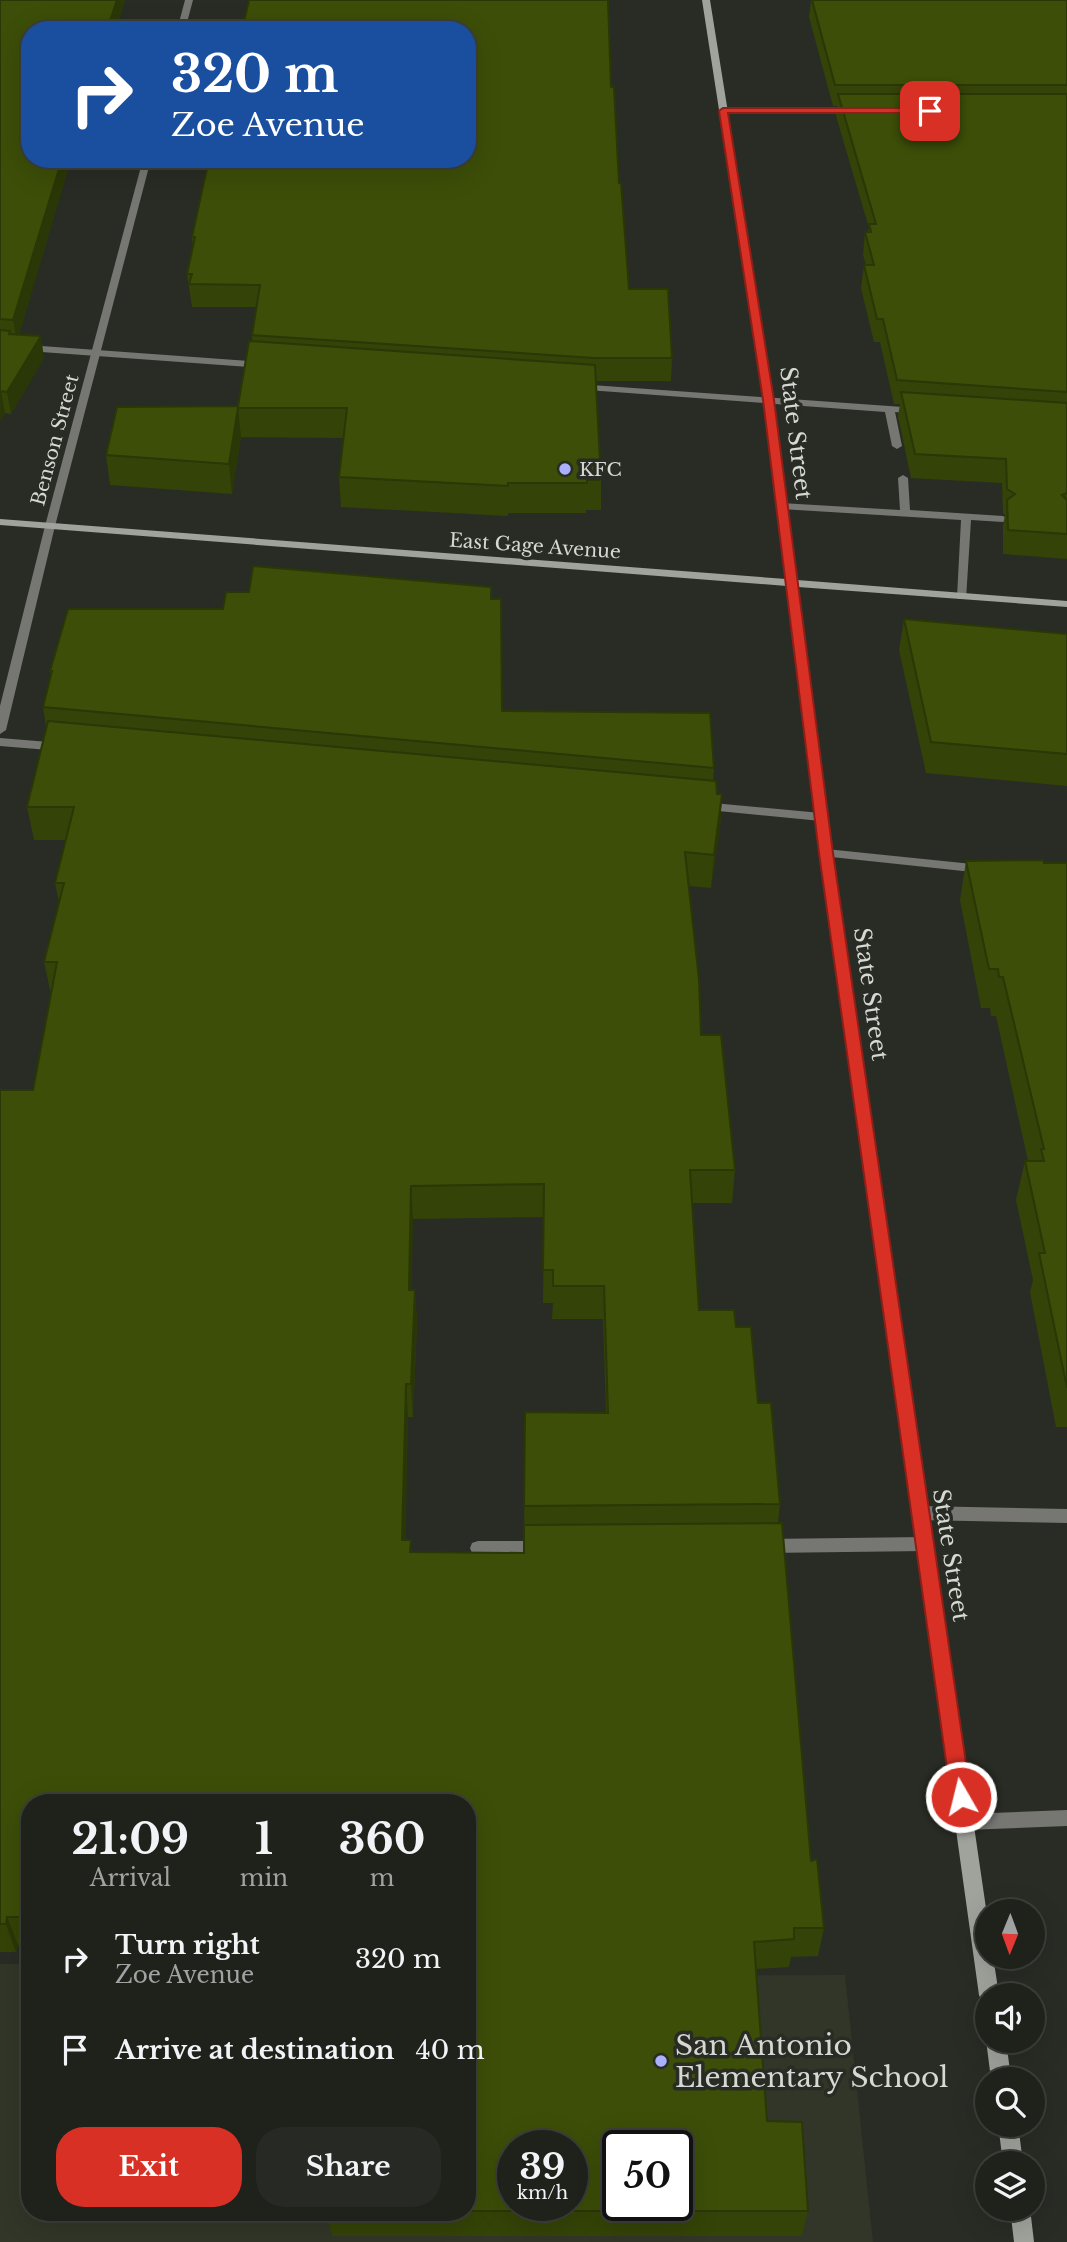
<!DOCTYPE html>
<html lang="en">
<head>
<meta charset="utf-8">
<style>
	body { margin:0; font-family:"Libre Baskerville",serif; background:#272924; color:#f1f3f6; height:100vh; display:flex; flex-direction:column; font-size:26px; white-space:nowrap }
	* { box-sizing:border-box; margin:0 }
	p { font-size:23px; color:#a1a3a3 }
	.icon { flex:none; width:38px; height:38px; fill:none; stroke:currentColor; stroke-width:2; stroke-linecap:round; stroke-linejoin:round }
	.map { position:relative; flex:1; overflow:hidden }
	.panel { position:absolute; left:21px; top:1794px; width:455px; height:427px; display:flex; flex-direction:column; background:#1f211b; border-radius:28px; box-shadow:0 7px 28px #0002,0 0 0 2px #3c3e3a }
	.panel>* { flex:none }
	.top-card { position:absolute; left:21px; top:21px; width:455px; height:147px; border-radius:28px; box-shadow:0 7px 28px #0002,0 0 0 2px #3c3e3a; background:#1a4fa0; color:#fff; overflow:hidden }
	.needle { width:46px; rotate:181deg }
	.tools { position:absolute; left:975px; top:1899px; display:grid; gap:14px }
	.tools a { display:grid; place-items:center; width:70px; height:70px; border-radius:50%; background:#1f211b; box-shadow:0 7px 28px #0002,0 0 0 2px #3c3e3a; font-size:35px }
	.speed { position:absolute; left:497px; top:2130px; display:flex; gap:14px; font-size:35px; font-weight:700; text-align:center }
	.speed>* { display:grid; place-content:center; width:91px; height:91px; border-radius:50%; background:#1f211b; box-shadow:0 7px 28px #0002,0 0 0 2px #3c3e3a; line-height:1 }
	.speed small { font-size:18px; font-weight:400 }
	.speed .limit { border:4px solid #111; border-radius:10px; background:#fff; color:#111 }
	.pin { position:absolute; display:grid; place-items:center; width:60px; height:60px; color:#fff; margin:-30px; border-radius:14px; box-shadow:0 4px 10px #0006 }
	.me { position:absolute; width:77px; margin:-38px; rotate:352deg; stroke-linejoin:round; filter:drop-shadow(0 0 5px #0008) }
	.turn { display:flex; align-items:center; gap:24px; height:147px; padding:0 35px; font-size:32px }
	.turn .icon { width:91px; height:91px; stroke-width:2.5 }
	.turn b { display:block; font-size:49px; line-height:60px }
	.eta { display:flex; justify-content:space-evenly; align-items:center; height:119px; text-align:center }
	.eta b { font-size:42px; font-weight:700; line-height:49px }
	.action { display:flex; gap:14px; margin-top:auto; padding:14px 35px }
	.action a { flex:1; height:80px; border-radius:28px; background:#d93025; color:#fff; font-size:28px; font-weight:700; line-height:80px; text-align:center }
	.action a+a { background:#272924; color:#f1f3f6 }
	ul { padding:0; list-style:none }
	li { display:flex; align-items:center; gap:21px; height:91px; padding:0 35px }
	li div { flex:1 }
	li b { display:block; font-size:26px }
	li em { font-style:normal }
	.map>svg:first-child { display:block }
	.built { fill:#313628; fill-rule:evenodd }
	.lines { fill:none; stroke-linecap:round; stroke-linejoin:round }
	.lane { fill:#767773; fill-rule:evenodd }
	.street { fill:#767773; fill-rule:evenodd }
	.secondary { fill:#a0a39c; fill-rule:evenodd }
	.wall { fill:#344307; fill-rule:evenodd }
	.shaded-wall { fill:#2a3706 }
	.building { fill:#3c4e08; stroke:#2a3706; stroke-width:2; fill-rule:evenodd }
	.route { fill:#d93025; stroke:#8d1f18; stroke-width:2 }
	.poi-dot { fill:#aab0fb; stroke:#292c24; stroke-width:2.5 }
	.labels { text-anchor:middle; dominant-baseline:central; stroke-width:7; stroke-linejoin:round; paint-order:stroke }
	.far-street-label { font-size:19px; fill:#d6d8d3; stroke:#292c24 }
	.far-poi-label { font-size:19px; fill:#d6d8d3; stroke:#292c24; text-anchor:start }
	.street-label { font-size:23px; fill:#d6d8d3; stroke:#292c24 }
	.near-poi-label { font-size:28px; fill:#d6d8d3; stroke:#292c24; text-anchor:start }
</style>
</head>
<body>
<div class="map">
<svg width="1067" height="2242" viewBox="0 0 1067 2242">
	<rect width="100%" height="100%" fill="#292c24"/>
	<!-- built -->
	<path class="built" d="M0 1964H30V2212H467V1976L845 1975 873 2242H0ZM513 2146H572V2205H513ZM618 2146H677V2205H618Z"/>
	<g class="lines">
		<!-- lane -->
		<path class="lane" d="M0 343 264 362 269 365 264 368 0 349Z
			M577 384 917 408 922 411 917 414 895 412 902 446 897 449 892 446 885 412 574 389V385Z
			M903 475 908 478 910 510 1003 516 1008 519 1003 522 971 520 966 599H958L957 597 961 520 781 509 776 506 781 503 900 510 898 478Z
			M0 738 61 743 67 747 61 751 0 746Z
			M702 802 821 813 827 817 821 821 698 809 696 806Z
			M826 849 982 865 988 869 982 873 822 856 820 853Z
			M919 1506 1067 1509V1523L919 1520 913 1518 911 1513 913 1508Z
			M925 1537 931 1539 933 1544 931 1549 925 1551 766 1553 760 1551 758 1546 760 1541 766 1539Z
			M478 1541H542L548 1543 550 1548 548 1553 542 1555H478L472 1553 470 1548 472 1543Z
			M1067 1810V1826L965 1830 959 1828 956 1822 959 1816 965 1814Z"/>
		<!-- street -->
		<path class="street" d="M185 0H193L185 30H177Z
			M720 109H856L860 111 856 113H720Z
			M143 159H151L55 526 6 730 0 734V706L45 526Z"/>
		<!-- secondary -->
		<path class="secondary" d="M702 0H710L774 400 797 580 1067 601V607L798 587 832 853 987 1915V1956H993L999 1995H987V2004L982 2002 979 1995 820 853 787 586 0 525V519L786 579 764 400Z
			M987 2038V2040H1006L1011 2079H991L986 2040Z
			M998 2124H1018L1023 2163H1003Z
			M1010 2208H1030L1034 2242H1014Z"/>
	</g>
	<!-- wall -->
	<path class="wall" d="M0 0H125L116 30H30L71 159 19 335 44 358 11 414 5 413 0 421Z
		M248 0H608L611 87 619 183 629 289 672 358 671 381H596L601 480V510H586V513H508V516L341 507 339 477 343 438 241 437 232 494 110 485 106 455 238 406 252 341V335L257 307H192L187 274 193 247 192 237 467 159 248 3Z
		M811 0H1067V559L1003 554V525L1005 515 1003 513 1002 483 911 478 898 416 900 404H894L880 342H874L861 288 864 265H866L863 255 865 232H868L869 228 836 116 837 106H833L809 17Z
		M491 599 502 711 714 768 713 781 717 794H722L720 827 711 888 688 886 701 1035 735 1170 732 1203H692L699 1310 736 1327 758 1403 780 1504 778 1523 811 1861 824 1928 818 1956 791 1957 789 1967 756 1969 767 2121 808 2211 802 2236H332L327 2212H467V1802H30V1945H18L16 1952H0V1090H33L51 994 44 962 59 902 55 883 66 840H34L27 807 46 727 43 707 51 676 50 671 223 609ZM544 1217 543 1303H553L552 1319H603L606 1413 525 1412 524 1553 412 1552 405 1540 408 1417H413L417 1323 415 1290H411L413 1219Z
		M904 619 1067 634V786L926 773 899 650Z
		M966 861 1067 863V1427H1056L1030 1292 1033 1280 1016 1200 1025 1161H1028L996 1016H991L990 1008H981L960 900Z
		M125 2212H180V2216L126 2215Z"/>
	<!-- shaded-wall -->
	<path class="shaded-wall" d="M117 0H125L116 30H107Z
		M62 159H71L17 342 13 320Z
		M41 336 44 358 11 414 7 392Z
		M1 391 5 413 0 421V393Z
		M238 408 241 437 232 494 229 464Z
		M722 794 720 827 711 888 714 855Z
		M411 1186 413 1219 411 1323 409 1290Z
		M415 1290 417 1323 413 1417 411 1384Z
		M406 1384 408 1417 405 1572 402 1540Z
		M7 1917 18 1945 16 1952 6 1924Z"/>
	<!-- building -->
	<path class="building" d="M0 0H117L107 30H30V159H62L13 320 0 319Z
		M249 0H608L611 87H614L619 183H621L629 289H668L672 358H594L252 335 260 285 189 284 192 274H187L195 237H192L209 159H467V30H242Z
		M812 0H1067V85H835Z
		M838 94H1067V392L897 380 883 319H877L864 265H874L865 232H871L869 224H876Z
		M0 330 10 331 9 334 41 336 7 392 1 391 0 393Z
		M249 341 595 365 601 480H587V483H508V486L339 477 347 408H238L229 464 106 455 117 407 238 406Z
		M901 392 1067 403V493L1062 495 1067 500V534L1008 530 1007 500 1015 494 1007 489 1006 459 915 454Z
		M253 566 491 587V599H501L502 711 710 713 714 768 43 707 52 671H50L68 609H223L226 592H249Z
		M904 619 1067 634V754L931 742Z
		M48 721 716 781 717 794H722L714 855 685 852 699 980 701 1035H721L735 1170H690L699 1310H734L736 1327H751L758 1403H771L780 1504 524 1506 525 1412 608 1413 604 1286H553V1270H543L544 1184 411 1186 409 1290H415L411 1384H406L402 1540H411L410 1552 524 1553V1525L782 1523 811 1861 817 1859 824 1928H794V1939L754 1942 767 2121 802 2122 808 2211H467V1802H30V1917H7L6 1924H0V1090H33L57 962H44L64 883H55L74 807H27ZM513 2146H572V2205H513ZM618 2146H677V2205H618Z
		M1043 860 1044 863H1067V1388L1039 1253H1045L1025 1161H1044L1041 1149H1044L1003 977H999L998 969H989L966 861Z"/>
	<!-- route -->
	<path class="route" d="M723 108H930L935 111 930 113H728L774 400 833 853 971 1797 968 1804 961 1806 954 1804 951 1797 819 853 763 400 719 111Z"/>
	<!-- markers -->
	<g class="poi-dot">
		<circle cx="565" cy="469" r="7"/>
		<circle cx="661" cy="2061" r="7"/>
	</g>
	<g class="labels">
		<!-- far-street labels -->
		<g class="far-street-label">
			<text transform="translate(55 440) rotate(-75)">Benson Street</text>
			<text transform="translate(535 546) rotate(4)">East Gage Avenue</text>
		</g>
		<!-- far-poi labels -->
		<g class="far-poi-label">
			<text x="579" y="469">KFC</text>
		</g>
		<!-- street labels -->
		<g class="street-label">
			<text transform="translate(796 433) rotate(83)">State Street</text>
			<text transform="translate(871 994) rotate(82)">State Street</text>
			<text transform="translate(951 1555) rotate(81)">State Street</text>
		</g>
		<!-- near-poi labels -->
		<g class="near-poi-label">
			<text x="675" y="2045">San Antonio<tspan x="675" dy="32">Elementary School</tspan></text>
		</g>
	</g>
</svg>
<div class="tools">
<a><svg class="needle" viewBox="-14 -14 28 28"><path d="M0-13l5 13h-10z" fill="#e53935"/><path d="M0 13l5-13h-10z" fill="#a1a3a3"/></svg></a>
<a><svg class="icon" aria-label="sound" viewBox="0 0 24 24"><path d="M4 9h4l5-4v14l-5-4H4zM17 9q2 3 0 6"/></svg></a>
<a><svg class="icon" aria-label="search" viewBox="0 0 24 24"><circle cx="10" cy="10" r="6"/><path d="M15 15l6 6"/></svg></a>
<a><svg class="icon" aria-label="layers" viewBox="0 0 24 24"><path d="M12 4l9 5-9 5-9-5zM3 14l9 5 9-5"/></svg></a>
</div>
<div class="speed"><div>39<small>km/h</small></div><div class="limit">50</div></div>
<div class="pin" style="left:930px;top:111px;background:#d93025"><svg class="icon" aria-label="arrive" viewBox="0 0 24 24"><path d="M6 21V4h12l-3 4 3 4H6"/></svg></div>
<svg class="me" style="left:961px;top:1797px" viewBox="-20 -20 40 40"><circle r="17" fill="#d93025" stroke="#fff" stroke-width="3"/><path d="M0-11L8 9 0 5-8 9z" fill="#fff"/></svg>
<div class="top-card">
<div class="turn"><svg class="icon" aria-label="right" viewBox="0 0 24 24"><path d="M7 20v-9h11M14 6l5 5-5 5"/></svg><div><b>320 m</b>Zoe Avenue</div></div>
</div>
<section class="panel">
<div class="eta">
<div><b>21:09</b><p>Arrival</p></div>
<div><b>1</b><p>min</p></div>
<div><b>360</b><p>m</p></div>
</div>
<ul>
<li><svg class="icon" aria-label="right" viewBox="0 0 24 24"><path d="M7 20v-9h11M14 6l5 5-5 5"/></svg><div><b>Turn right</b><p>Zoe Avenue</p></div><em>320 m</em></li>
<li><svg class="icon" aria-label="arrive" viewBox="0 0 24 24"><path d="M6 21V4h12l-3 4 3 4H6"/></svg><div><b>Arrive at destination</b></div><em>40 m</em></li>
</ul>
<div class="action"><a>Exit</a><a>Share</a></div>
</section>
</div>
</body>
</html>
